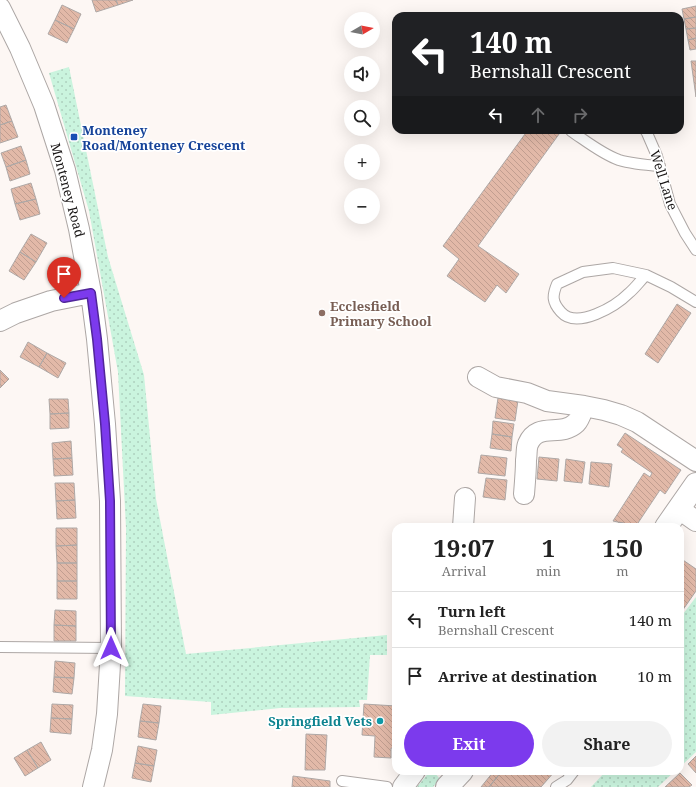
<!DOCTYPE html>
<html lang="en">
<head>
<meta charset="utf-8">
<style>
	body { margin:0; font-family:"Noto Serif",serif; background:#f2f2f2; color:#222; height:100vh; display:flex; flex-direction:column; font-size:15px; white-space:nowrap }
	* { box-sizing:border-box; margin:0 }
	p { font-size:13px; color:#767676 }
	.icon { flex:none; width:22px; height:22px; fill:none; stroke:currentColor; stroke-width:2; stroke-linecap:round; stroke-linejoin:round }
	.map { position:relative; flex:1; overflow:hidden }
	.side { position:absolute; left:392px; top:523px; width:292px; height:252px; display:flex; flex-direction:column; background:#fff; border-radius:12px; box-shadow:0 4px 16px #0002 }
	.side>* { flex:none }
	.guide { position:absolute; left:392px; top:12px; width:292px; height:122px; border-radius:12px; box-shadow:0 4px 16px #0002; background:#202124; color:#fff; overflow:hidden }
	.needle { width:26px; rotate:80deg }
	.buttons { position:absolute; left:344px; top:12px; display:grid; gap:8px }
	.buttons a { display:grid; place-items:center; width:36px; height:36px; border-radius:50%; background:#fff; box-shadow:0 4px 16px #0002; font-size:20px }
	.pin { position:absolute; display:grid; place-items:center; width:34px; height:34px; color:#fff; margin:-41px -17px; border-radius:50% 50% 50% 0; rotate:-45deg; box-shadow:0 0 4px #0007 }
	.pin .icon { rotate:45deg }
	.me { position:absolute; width:44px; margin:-22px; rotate:0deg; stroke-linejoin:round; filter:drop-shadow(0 0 3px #0008) }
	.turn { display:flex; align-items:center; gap:14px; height:84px; padding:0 12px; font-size:18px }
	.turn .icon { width:52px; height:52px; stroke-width:2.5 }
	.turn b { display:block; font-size:28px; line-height:34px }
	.lanes { display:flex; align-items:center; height:38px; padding:0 12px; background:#0003; justify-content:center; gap:20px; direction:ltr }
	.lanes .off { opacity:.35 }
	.eta { display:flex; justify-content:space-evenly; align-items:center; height:68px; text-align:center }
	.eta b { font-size:24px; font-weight:700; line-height:28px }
	.action { display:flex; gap:8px; margin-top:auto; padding:8px 12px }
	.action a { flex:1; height:46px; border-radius:24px; background:#7c3aed; color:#fff; font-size:16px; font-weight:700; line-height:46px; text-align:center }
	.action a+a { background:#f2f2f2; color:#222 }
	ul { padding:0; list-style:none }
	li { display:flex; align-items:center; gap:12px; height:56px; padding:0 12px; border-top:1px solid #e0e0e0 }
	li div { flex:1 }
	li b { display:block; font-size:15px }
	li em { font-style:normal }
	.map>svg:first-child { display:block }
	.grass { fill:url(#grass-dots) }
	.building { fill:url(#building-back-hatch); stroke:#aea8a6 }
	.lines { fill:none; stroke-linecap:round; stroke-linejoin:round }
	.service-casing { stroke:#ada7a5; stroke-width:12 }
	.minor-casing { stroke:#ada7a5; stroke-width:22 }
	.tertiary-casing { stroke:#ada7a5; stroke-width:24 }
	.service { stroke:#fff; stroke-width:10 }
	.minor { stroke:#fff; stroke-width:20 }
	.tertiary { stroke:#fff; stroke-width:22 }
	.route-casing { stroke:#51269a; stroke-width:10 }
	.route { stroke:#7c3aed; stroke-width:7 }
	.transit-dot { fill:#1a4fb4; stroke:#fff; stroke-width:1.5 }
	.education-dot { fill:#8d6e63; stroke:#fff; stroke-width:1.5 }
	.culture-dot { fill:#0f9aa8; stroke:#fff; stroke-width:1.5 }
	.labels { text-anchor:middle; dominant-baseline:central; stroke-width:3.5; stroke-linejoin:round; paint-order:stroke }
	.transit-label { font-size:13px; font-weight:bold; fill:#164399; stroke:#fff; text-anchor:start }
	.street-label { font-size:13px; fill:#191616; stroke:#fff }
	.education-label { font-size:13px; font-weight:bold; fill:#785e54; stroke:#fff; text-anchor:start }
	.culture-label { font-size:13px; font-weight:bold; fill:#0d838f; stroke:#fff; text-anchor:end }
</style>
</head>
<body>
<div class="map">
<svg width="696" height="787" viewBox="0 0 696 787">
	<defs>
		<pattern id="grass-dots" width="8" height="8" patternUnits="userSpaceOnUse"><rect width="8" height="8" fill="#caf4de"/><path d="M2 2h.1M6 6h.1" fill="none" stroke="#add0be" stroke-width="1.8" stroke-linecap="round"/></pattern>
		<pattern id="building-back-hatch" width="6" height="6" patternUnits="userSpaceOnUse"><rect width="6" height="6" fill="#e2b9a8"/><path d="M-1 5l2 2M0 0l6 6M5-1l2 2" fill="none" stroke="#c19e90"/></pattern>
	</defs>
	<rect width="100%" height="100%" fill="#fdf7f4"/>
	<!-- grass -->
	<path class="grass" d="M69 67 108 257 144 375 156 499 186 654 387 635V655H370L367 700H359L360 707 280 708 211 715V702L125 696 126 528 118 372 89 211 49 73Z
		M696 597V752L680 767V618Z
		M430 771H433L440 779 433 787H417Z
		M606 771H675L658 787H591Z"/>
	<!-- building -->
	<path class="building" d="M92 0H116L118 5 96 12Z
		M116 0H133L118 5Z
		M62 5 81 14 74 29 55 20Z
		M696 6V17L684 19 682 9Z
		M696 17V28L686 29 684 19Z
		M55 20 74 29 67 43 48 34Z
		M696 28V38L688 40 686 29Z
		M696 38V49L690 50 688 40Z
		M691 61H696V97Z
		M6 105 12 121 0 125V107Z
		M12 121 18 137 0 143V125Z
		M528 130H562L478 246 519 274 506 293 497 285 485 302 447 276 459 259 443 246Z
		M21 146 26 160 6 167 1 153Z
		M26 160 30 174 10 181 6 167Z
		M31 183 36 199 15 204 11 189Z
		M36 199 40 214 20 220 15 204Z
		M31 234 47 243 36 262 20 252Z
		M20 252 36 262 24 280 9 271Z
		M677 304 691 313 658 363 645 354Z
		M28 342 47 353 39 367 20 357Z
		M47 353 66 363 58 378 39 367Z
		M0 370 9 379 0 388Z
		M498 398 518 400 515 421 495 418Z
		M49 399H68L69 413 50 414Z
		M69 413V428L50 429V414Z
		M493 421 514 424 512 437 492 434Z
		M625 433 681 470 665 494 660 490 636 526 613 521 644 473 650 477 652 473 621 452 623 449 617 445Z
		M492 434 512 437 511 451 490 448Z
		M71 441 72 458 53 459 52 443Z
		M481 455 507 458 505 476 478 473Z
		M539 457 559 459 557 481 537 479Z
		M72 458 73 475 54 476 53 459Z
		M566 459 585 462 582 483 564 481Z
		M591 462 612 464 609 487 589 484Z
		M486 478 507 480 505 500 483 497Z
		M55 483H74L75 500 56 501Z
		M75 500 76 518 57 519 56 501Z
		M619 522 636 526 639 527H616Z
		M56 528H77V545L56 546Z
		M77 545V563H57L56 546Z
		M680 558 696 569V591L680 614Z
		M57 563H77V581H57Z
		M57 581H77V599H57Z
		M55 610 76 611V626L54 625Z
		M54 625 76 626V641H54Z
		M55 661 75 663 74 678 54 677Z
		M54 677 74 678 72 694 53 692Z
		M52 704 73 705 72 719 51 718Z
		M143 704 161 706 159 723 140 721Z
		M364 704 396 706V749L391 748V758L374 757 375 736 362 735Z
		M51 718 72 719 71 734 50 732Z
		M140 721 159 723 156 740 138 737Z
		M306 734 327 735 325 770H305Z
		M41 742 51 760 38 768 27 750Z
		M138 746 157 750 154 766 135 763Z
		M27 750 38 768 25 776 14 758Z
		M696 756V773L688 764Z
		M135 763 154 766 151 782 132 778Z
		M494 771H502L489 787H481Z
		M502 771H555L541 787H489Z
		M680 773 692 785 689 787H665Z
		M293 776 330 781V787H292Z"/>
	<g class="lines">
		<defs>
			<path id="service" d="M645 130 647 133 657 156 670 204 685 233 696 250
				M571 131C586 141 602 154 619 160 632 164 646 165 660 166
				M646 275C640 281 635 288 629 293 616 306 577 330 561 312 552 302 552 296 557 284L583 272 613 268 646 275 671 287 696 302
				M0 647 111 648
				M342 781 387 787
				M556 787 567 780 574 771"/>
			<path id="minor" d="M0 8 20 48 44 105 65 170 79 229 91 293 97 339 105 424 110 501 111 648 107 714 102 750 93 787
				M0 321 16 313 51 301 91 293
				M478 377 496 387 527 393 547 401 584 406 604 410 621 415 637 422 696 461
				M524 494C525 482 526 471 526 460 527 455 526 449 528 444 538 421 560 438 576 423 580 419 582 411 584 406
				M679 509 696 521
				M463 527 465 498
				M403 787 415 771"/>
			<path id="tertiary" d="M666 527 696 484
				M447 787 462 771"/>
		</defs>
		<!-- service casing -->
		<use href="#service" class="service-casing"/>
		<!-- minor casing -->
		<use href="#minor" class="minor-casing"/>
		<!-- tertiary casing -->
		<use href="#tertiary" class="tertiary-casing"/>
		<!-- service -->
		<use href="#service" class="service"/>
		<!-- minor -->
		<use href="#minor" class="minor"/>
		<!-- tertiary -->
		<use href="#tertiary" class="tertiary"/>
	</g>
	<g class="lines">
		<defs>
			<path id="route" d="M64 298 91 293 97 339 105 424 110 501 111 648"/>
		</defs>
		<!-- route casing -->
		<use href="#route" class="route-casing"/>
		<!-- route -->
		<use href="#route" class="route"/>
	</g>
	<!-- markers -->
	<rect class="transit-dot" x="70" y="133" width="8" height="8" rx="2"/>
	<circle class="education-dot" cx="322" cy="313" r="4"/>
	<circle class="culture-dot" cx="380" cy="721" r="4"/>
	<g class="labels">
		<!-- transit labels -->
		<g class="transit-label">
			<text x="82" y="130">Monteney<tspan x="82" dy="15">Road/Monteney Crescent</tspan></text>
		</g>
		<!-- street labels -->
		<g class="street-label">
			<text transform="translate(664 180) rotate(72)">Well Lane</text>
			<text transform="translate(68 190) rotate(75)">Monteney Road</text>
		</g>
		<!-- education labels -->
		<g class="education-label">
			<text x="330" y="306">Ecclesfield<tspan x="330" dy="15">Primary School</tspan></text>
		</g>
		<!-- culture labels -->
		<g class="culture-label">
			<text x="372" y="721">Springfield Vets</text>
		</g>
	</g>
</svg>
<div class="buttons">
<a><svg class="needle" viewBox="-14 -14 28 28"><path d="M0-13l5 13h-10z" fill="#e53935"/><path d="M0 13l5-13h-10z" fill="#767676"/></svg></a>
<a><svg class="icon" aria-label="sound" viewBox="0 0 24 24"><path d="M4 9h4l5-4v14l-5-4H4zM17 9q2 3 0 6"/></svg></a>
<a><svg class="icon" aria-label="search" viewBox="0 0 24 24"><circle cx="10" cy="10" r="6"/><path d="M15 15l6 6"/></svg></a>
<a>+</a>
<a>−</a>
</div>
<div class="pin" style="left:64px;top:298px;background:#d93025"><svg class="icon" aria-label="arrive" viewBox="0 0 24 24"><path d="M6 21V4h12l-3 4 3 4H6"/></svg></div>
<svg class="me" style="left:111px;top:648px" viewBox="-20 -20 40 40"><path d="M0-17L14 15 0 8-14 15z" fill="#7c3aed" stroke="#fff" stroke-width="4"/></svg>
<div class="guide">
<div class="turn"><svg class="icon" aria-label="left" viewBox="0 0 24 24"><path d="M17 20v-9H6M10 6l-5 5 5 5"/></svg><div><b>140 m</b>Bernshall Crescent</div></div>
<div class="lanes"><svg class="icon" aria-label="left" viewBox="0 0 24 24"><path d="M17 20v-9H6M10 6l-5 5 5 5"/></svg><svg class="icon off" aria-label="ahead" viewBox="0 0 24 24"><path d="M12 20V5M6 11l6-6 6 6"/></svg><svg class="icon off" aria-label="right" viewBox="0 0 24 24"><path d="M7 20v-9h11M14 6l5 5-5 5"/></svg></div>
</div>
<section class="side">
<div class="eta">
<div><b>19:07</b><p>Arrival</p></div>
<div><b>1</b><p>min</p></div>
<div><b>150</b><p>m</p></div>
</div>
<ul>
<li><svg class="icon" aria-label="left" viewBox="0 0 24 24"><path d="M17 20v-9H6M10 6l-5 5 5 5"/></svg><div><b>Turn left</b><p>Bernshall Crescent</p></div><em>140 m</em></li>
<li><svg class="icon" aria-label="arrive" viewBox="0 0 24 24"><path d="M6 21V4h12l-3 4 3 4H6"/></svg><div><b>Arrive at destination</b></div><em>10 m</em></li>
</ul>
<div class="action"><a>Exit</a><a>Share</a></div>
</section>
</div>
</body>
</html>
